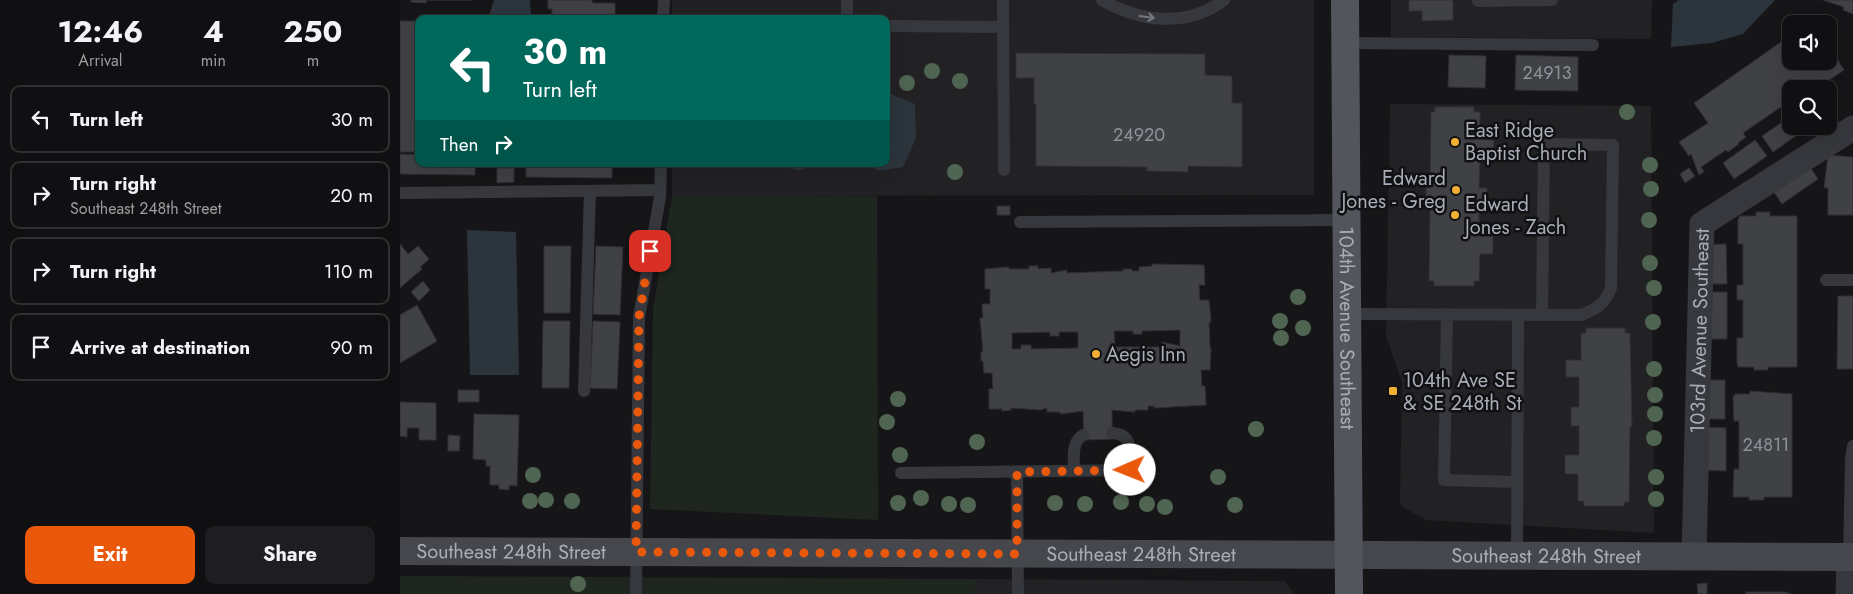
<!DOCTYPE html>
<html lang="en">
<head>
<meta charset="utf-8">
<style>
	body { margin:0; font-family:Jost,sans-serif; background:#1e1e20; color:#f1f3f6; height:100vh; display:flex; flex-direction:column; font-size:19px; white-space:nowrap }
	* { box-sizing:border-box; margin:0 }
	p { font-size:16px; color:#9c9d9f }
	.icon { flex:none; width:28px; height:28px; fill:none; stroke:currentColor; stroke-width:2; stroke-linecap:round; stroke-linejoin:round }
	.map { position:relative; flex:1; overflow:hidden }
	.sheet { display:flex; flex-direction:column; background:#101012; width:400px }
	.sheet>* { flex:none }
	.banner { position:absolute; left:15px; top:15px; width:475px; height:152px; border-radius:10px; box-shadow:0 5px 20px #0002,0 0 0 1px #303032; background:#00695c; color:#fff; overflow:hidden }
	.controls { position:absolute; left:1382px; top:15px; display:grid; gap:10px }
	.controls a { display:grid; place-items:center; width:55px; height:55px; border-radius:10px; background:#101012; box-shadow:0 5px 20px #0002,0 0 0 1px #303032; font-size:25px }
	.pin { position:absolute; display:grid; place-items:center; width:42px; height:42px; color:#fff; margin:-21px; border-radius:10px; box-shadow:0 2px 8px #0006 }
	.me { position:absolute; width:55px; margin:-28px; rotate:269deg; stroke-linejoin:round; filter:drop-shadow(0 0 4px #0008) }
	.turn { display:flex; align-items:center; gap:18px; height:105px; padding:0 25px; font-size:22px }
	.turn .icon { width:65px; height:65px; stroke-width:2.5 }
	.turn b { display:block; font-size:35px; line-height:42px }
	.then { display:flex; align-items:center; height:48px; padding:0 25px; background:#0003; gap:10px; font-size:19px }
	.eta { display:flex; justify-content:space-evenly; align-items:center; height:85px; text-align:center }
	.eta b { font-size:30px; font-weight:700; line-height:35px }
	.primary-button { display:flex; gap:10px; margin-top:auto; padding:10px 25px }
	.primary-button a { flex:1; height:58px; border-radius:10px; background:#ea580c; color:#fff; font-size:20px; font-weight:700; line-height:58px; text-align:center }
	.primary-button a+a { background:#1e1e20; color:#f1f3f6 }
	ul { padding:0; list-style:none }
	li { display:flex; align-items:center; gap:15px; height:68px; margin:0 10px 8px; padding:0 15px; border:2px solid #303032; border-radius:10px }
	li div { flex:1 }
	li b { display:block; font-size:19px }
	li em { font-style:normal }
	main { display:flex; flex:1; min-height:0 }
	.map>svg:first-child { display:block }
	.built { fill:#222225 }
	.green { fill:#1e261f }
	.water { fill:#2c353c }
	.building { fill:#404145; stroke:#303034; fill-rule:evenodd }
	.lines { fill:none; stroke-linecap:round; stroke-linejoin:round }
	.lane { stroke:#37383d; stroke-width:12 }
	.street { stroke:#37383d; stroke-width:25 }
	.secondary { stroke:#45474d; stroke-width:28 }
	.primary { stroke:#53555c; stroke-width:28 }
	.tree { fill:#506452 }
	.oneway { stroke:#757881 }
	.route { stroke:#ea580c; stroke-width:9; stroke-dasharray:0 16.2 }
	.poi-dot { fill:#f2b134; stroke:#111113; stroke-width:2 }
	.labels { text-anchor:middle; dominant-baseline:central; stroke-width:5; stroke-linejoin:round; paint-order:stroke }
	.number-label { font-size:18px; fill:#8e929b }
	.poi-label { font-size:20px; fill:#a8adb8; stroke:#111113; text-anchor:start }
	.street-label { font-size:20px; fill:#a8adb8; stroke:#111113 }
</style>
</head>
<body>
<main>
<section class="sheet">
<div class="eta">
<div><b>12:46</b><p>Arrival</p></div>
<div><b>4</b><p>min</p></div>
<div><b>250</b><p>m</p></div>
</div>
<ul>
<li><svg class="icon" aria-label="left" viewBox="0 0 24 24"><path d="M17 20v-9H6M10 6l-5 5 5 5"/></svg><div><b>Turn left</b></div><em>30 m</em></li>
<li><svg class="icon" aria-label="right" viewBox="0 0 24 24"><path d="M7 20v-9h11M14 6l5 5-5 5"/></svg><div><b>Turn right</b><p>Southeast 248th Street</p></div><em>20 m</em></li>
<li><svg class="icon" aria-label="right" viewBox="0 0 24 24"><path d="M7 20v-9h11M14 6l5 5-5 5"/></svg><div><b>Turn right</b></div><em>110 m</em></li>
<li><svg class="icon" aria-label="arrive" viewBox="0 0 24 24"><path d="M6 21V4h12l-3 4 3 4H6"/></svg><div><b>Arrive at destination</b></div><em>90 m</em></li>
</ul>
<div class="primary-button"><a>Exit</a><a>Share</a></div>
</section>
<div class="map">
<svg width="1453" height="594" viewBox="0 0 1453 594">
	<rect width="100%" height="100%" fill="#161618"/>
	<!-- built -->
	<path class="built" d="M272 0H914V195L272 196V164H486V19H272Z
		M991 0H1252L1251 39 991 37Z
		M990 104 1251 106 1254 533 1026 520 1003 507 1000 502 1002 382 986 336Z
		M575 579 884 581 895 594H575Z"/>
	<!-- green -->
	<path class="green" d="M272 196H477L478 520 250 509 253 310Z
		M0 576 575 579V594H0Z"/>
	<!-- water -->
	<path class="water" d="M94 0H130L131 19H88Z
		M1279 0H1375L1343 34 1312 43 1271 47 1273 4Z
		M486 92 515 104 516 138 503 167 480 171 464 164H486Z
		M366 164H414L400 170Z
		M67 230 116 232 119 375H70Z"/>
	<!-- building -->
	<path class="building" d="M11 0H71H26V3L11 2Z
		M148 0H192V3H215V19H147L152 18V9H148Z
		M1009 0H1053V20L1022 21V11H1009Z
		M1423 0H1453V14L1443 10 1444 7Z
		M0 21H19V152H0Z
		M1391 35V61H1429V46L1436 56 1433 59H1437L1444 70 1416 89 1412 85 1407 89H1391V100L1343 133 1346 137 1338 143 1339 144 1328 152 1326 150 1301 167 1304 172 1299 175 1291 154 1289 156 1279 142 1308 123 1294 103Z
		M616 53 805 54V75L832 76V103H842V167L788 166V172L747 171V167L636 166V104H634V78H616Z
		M1049 55 1086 56 1085 88 1048 87Z
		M1116 55 1178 57V91L1115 90Z
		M1035 107H1074V112H1080V139L1094 140 1093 158H1080L1079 188H1087V205H1079V236H1093V254H1080L1079 281H1074V286H1034V281H1029L1030 204H1026V188H1030L1031 112H1035Z
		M1391 116V126H1402L1404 130 1373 152 1362 136Z
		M1355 140 1367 156 1334 179 1323 163Z
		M0 154 19 155V164H75V175L0 174Z
		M1428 155 1453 157V215H1428V188H1424Z
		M1406 161 1418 179 1382 204 1370 186Z
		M126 164H212V178L126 177Z
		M97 168H114V182L97 183Z
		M1289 168 1295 176 1285 183 1280 174Z
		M597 206H610V215H597Z
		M1356 212H1370V216H1397V367H1368V370H1354V367H1338L1337 362V338H1343V300H1337V285H1343V244H1338V220L1340 216H1356Z
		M0 244 8 254 18 246 29 259 20 267 22 269 0 288Z
		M1326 244 1327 284H1307V245Z
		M144 246H171L170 313H144Z
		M196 246 223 247 220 315 193 314Z
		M752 264 804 265 805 285H799L800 300H809L811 322H809L810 348H811L810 370H801L802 386H805L806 405 754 408V406H748V410H735V412L712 410V439L684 440 683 411 660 414V412H647V408L640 410 611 408V410L602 411V409H589V389H593L592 373H584L583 361H581V352H583L580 318H583L582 304H590V289H585V269L609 267V269H629V266H638V269L651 268V273L667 270V273L723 271V269H732V271H739V267L752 266ZM780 330V346L762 342V347H715L714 331H733V334H742V331ZM650 332V336H659V332H678V348L631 349V345H621V349H612V333Z
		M23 281 30 290 19 301 11 292Z
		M1304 292H1327V339H1304Z
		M1438 296H1453V369H1437Z
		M17 305 37 341 0 363V315Z
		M143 321H170L169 388H142Z
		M193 321 220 322 217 389 190 388Z
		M1186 328H1225V333H1230L1232 427H1230L1229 502H1224V506H1184V501H1178V474H1165V455H1179V426H1171V407H1179V377H1166V360H1181V333H1186Z
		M1306 380H1325V419H1305Z
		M58 390H79V402H58Z
		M1350 391 1392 394V497H1364V500H1349V497H1333L1334 469H1339V421H1334L1333 398 1335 394H1350Z
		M0 402 36 403V440H19V428H7V437L0 436Z
		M74 414 119 415 117 486 109 485V490L99 489V485H90V466H86V460L73 459Z
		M1304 427 1326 428V471L1303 470Z
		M48 435 60 436 59 451H48Z
		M1307 583V594H1298L1297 584Z
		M1346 592H1385L1391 594H1346Z"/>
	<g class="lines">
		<!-- lane -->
		<path class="lane" d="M447 0V19
			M603 0 604 170
			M702 0C740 22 787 28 824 0
			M1078 1 1152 0
			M263 19 264 0
			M486 26 603 27
			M946 43 1193 45
			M0 193 260 190
			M620 222 947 220
			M1426 280H1453
			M947 314 1181 315C1197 309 1205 304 1211 288L1213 145 1144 144 1142 315
			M1047 314 1044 480 1117 482
			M184 391 190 191
			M712 433C734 434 730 453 730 470
			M674 471C674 457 671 443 683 435
			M617 472 618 594
			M501 473 747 470
			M1117 556 1118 315
			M1449 557 1451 459 1453 446
			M236 594 239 317 260 197 261 164"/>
		<!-- street -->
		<g class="street">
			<path id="s1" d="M1294 557 1302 224 1453 128"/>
			<path d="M1448 594 1449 557"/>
		</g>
		<!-- secondary -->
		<path class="secondary" id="s2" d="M0 551 1453 557"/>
		<!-- primary -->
		<path class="primary" id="s3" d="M945 0 949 594"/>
	</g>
	<!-- trees -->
	<g class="tree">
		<circle cx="532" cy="71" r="8"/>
		<circle cx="560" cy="81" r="8"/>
		<circle cx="507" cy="83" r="8"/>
		<circle cx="1227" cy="112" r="8"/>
		<circle cx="1250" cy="165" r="8"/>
		<circle cx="555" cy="172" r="8"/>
		<circle cx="1251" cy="189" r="8"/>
		<circle cx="1249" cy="220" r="8"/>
		<circle cx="1250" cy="263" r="8"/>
		<circle cx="1254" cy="288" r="8"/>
		<circle cx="898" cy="297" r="8"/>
		<circle cx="880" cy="321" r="8"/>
		<circle cx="1253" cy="322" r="8"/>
		<circle cx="903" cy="328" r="8"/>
		<circle cx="881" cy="338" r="8"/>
		<circle cx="1254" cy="369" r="8"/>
		<circle cx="1255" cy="395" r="8"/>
		<circle cx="498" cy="399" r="8"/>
		<circle cx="1255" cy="414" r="8"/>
		<circle cx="487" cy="422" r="8"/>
		<circle cx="856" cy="429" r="8"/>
		<circle cx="1254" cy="438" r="8"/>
		<circle cx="577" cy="442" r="8"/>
		<circle cx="500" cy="455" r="8"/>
		<circle cx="133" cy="475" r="8"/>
		<circle cx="818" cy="477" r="8"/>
		<circle cx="1256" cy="477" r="8"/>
		<circle cx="521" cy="498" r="8"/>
		<circle cx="1256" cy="499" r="8"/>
		<circle cx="146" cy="500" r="8"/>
		<circle cx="130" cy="501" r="8"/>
		<circle cx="172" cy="501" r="8"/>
		<circle cx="721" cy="502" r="8"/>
		<circle cx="498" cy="503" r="8"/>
		<circle cx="655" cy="503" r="8"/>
		<circle cx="549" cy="504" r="8"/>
		<circle cx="685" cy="504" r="8"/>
		<circle cx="747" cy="504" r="8"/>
		<circle cx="568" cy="505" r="8"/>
		<circle cx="835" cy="505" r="8"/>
		<circle cx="765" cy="507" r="8"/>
		<circle cx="178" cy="584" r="8"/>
	</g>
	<!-- one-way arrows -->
	<defs><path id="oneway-shaft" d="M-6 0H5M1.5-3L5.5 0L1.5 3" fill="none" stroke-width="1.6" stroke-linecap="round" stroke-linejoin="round" transform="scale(1.25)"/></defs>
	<use class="oneway" href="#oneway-shaft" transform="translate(747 17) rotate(8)"/>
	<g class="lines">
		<!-- route -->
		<path class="route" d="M250 251 239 317 236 552 617 554V472L730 470"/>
	</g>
	<!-- markers -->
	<g class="poi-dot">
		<circle cx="1055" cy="142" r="5"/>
		<circle cx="1056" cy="190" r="5"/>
		<circle cx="1055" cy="215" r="5"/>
		<circle cx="696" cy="354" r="5"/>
		<rect x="988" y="386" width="10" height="10" rx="2.5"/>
	</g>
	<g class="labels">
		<!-- number labels -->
		<g class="number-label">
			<text x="1147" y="73">24913</text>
			<text x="739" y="135">24920</text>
			<text x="1366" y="445">24811</text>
		</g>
		<!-- poi labels -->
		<g class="poi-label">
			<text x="1065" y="130">East Ridge<tspan x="1065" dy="23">Baptist Church</tspan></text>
			<text x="1046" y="178" text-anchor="end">Edward<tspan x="1046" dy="23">Jones - Greg</tspan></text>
			<text x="1065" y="204">Edward<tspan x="1065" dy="23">Jones - Zach</tspan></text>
			<text x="706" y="354">Aegis Inn</text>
			<text x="1003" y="380">104th Ave SE<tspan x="1003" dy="23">&amp; SE 248th St</tspan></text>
		</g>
		<!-- street labels -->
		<g class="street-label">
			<text stroke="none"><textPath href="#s3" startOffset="328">104th Avenue Southeast</textPath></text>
			<text stroke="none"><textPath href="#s1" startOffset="226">103rd Avenue Southeast</textPath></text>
			<text stroke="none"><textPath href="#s2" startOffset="111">Southeast 248th Street</textPath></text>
			<text stroke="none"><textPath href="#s2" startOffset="741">Southeast 248th Street</textPath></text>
			<text stroke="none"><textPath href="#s2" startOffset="1146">Southeast 248th Street</textPath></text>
		</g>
	</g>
</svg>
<div class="controls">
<a><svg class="icon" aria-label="sound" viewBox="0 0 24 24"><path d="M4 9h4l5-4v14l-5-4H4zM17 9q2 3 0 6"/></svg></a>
<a><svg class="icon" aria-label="search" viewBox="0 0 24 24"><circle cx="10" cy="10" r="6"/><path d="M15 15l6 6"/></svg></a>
</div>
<div class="pin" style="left:250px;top:251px;background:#d93025"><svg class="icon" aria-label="arrive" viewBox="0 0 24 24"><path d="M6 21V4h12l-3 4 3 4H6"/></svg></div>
<svg class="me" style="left:730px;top:470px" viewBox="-20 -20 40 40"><circle r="19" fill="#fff"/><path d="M0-13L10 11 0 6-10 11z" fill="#ea580c"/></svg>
<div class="banner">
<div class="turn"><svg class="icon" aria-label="left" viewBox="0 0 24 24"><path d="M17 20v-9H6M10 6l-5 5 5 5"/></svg><div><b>30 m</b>Turn left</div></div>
<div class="then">Then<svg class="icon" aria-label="right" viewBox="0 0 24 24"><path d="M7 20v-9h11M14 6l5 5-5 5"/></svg></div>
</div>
</div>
</main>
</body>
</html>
